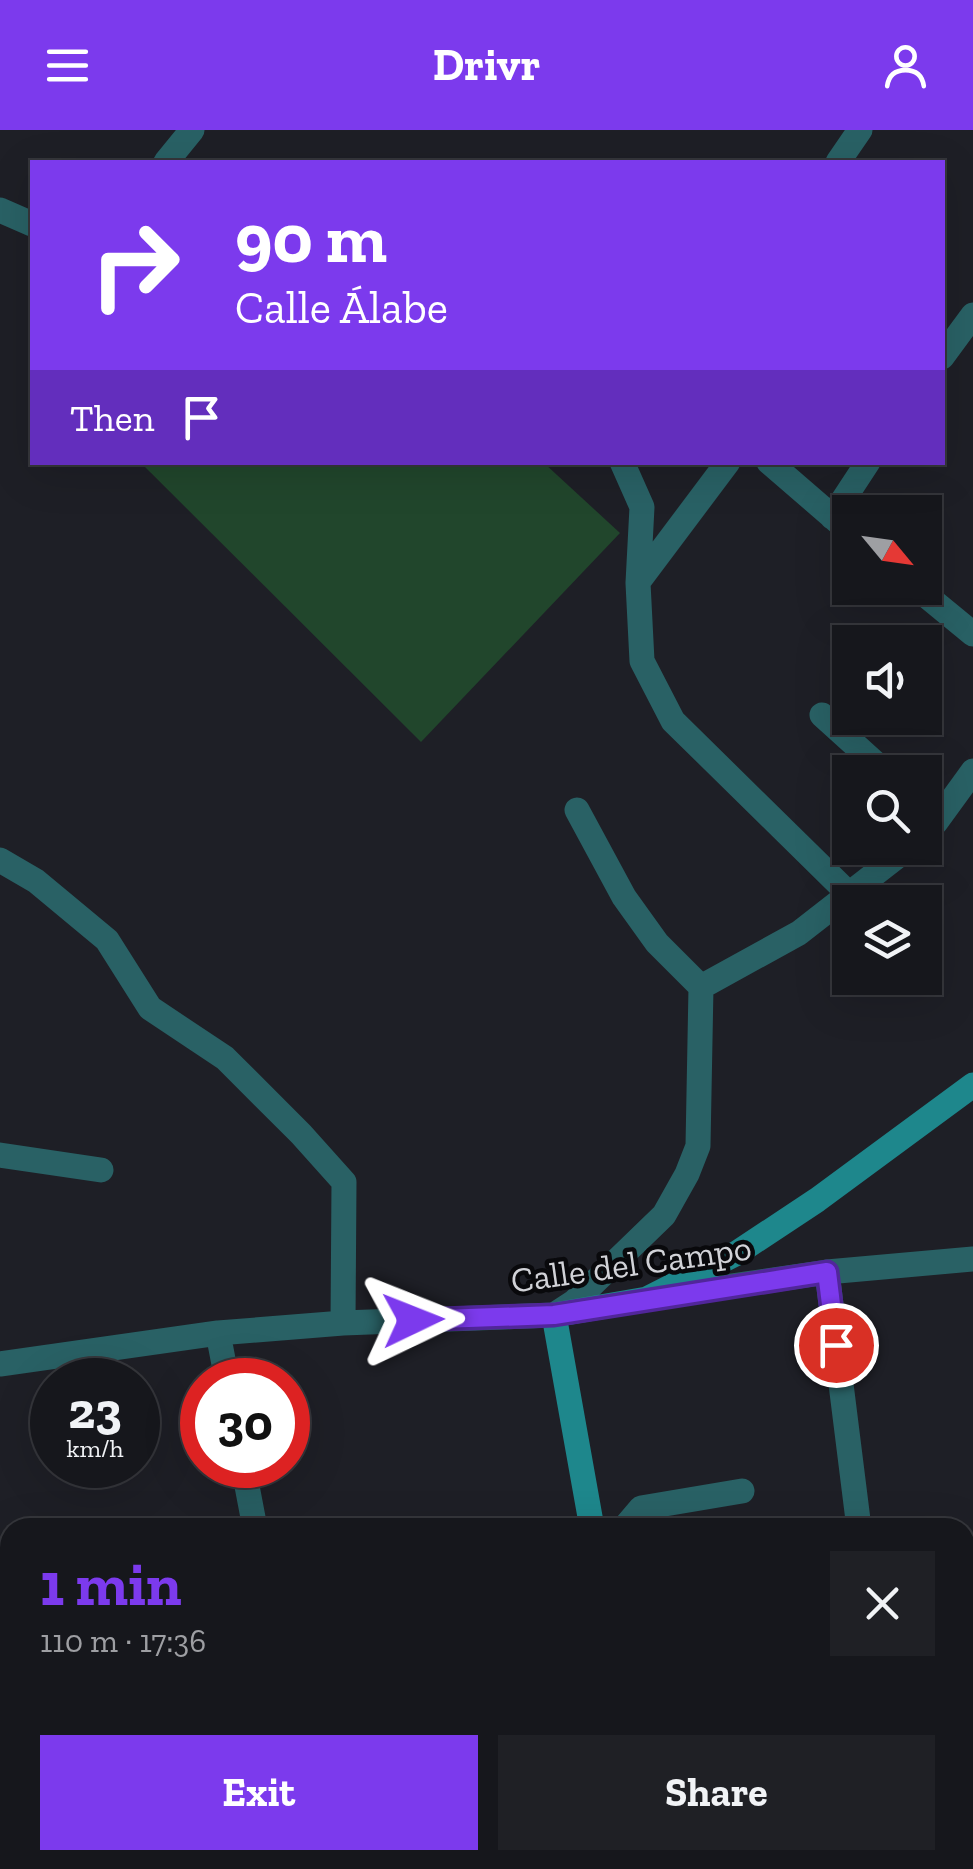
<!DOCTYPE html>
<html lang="en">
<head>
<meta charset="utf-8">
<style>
	body { margin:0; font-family:"Zilla Slab",serif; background:#1f2025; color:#f1f3f6; height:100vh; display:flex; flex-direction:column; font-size:38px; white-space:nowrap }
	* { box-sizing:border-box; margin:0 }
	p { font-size:32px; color:#9e9fa3 }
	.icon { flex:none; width:55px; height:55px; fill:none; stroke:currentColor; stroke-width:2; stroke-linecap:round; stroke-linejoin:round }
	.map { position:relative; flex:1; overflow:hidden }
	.details { position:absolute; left:0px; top:1388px; width:975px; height:352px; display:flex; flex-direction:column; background:#16171c; border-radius:30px 30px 0 0; box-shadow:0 10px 40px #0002,0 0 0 2px #35363b }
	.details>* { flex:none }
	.hud { position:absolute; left:30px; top:30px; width:915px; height:305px; border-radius:0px; box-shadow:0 10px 40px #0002,0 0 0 2px #35363b; background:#7c3aed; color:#fff; overflow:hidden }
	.needle { width:65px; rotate:119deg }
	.buttons { position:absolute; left:832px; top:365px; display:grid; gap:20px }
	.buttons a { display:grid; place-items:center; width:110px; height:110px; border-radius:0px; background:#16171c; box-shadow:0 10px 40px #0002,0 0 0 2px #35363b; font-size:50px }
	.speed { position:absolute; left:30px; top:1228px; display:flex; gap:20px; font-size:50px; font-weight:700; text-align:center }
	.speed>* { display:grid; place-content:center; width:130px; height:130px; border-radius:50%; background:#16171c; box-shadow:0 10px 40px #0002,0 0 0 2px #35363b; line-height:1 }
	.speed small { font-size:25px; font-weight:400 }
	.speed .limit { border:15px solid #d22; background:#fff; color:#111 }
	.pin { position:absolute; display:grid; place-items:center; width:85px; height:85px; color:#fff; margin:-42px; border:5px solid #fff; border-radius:50%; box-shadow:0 2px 10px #0007 }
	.me { position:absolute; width:110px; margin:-55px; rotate:88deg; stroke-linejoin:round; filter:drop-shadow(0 0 8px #0008) }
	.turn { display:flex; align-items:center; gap:35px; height:210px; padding:0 40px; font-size:45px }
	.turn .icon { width:130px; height:130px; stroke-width:2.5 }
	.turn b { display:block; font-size:70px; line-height:85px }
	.then { display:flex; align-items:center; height:95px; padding:0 40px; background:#0003; gap:20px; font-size:38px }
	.round { display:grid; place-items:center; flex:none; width:105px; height:105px; border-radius:0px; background:#1f2025 }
	.head { display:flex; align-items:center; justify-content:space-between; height:170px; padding:0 40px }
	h1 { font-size:60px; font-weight:700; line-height:75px; color:#7c3aed }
	.primary-button { display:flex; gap:20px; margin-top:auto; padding:20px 40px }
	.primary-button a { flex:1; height:115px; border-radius:0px; background:#7c3aed; color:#fff; font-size:40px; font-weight:700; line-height:115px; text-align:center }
	.primary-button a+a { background:#1f2025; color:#f1f3f6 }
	header { display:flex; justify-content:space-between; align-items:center; height:130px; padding:0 40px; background:#7c3aed; color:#fff; font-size:45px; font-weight:700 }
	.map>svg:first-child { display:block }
	.green { fill:#21462c }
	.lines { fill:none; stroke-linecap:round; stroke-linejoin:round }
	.street { stroke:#296165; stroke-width:25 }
	.secondary { stroke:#1e878c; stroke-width:25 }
	.route-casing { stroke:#51269a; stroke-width:25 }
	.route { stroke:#7c3aed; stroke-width:18 }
	.labels { text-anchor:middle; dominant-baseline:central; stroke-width:9; stroke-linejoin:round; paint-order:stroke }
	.street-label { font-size:35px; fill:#d1d2d7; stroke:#09090c }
</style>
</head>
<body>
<header><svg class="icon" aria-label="menu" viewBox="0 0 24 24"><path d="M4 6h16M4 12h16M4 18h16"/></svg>Drivr<svg class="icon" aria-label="person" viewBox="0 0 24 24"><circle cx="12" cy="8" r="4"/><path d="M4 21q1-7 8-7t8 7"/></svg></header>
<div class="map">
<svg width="973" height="1739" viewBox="0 0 973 1739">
	<rect width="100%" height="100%" fill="#1e1f26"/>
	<!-- green -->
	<path class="green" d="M141 333H544L620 403 421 612Z"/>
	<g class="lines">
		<!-- street -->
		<path class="street" d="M166 32 192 0
			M838 32 860 0
			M0 80 32 94
			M942 227 973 185
			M622 332 642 377 638 453 642 531 673 591 849 764
			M769 332 850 402
			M832 387 868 332
			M638 452 728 332
			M917 458 973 504
			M822 585 885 642
			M577 680 624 767 657 813 701 857
			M925 702 936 692 973 641
			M0 730 36 751 107 810 150 878 225 928 301 1004 344 1052 343 1193
			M0 1025 101 1040
			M827 1142 859 1398
			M657 1167 827 1142 973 1129
			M218 1203 227 1250
			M0 1234 218 1203 343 1193 554 1185 574 1172 664 1085 687 1044 698 1016 701 857 799 803 908 718
			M243 1335 255 1398
			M624 1398 641 1378 742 1361
			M965 1520 973 1519
			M0 1642 10 1641
			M309 1730 310 1739
			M904 1730 905 1739"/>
		<!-- secondary -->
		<path class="secondary" d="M592 1398 554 1185 647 1169 737 1123 817 1070 973 955
			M631 1730 632 1739"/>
	</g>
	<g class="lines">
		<defs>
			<path id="route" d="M413 1190 554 1185 827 1142 836 1215"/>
		</defs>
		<!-- route casing -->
		<use href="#route" class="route-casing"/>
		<!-- route -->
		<use href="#route" class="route"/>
	</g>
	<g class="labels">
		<!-- street labels -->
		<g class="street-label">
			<text transform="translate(631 1134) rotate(-8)">Calle del Campo</text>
		</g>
	</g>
</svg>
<div class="buttons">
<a><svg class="needle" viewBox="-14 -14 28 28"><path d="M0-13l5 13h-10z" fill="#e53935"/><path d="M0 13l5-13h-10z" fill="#9e9fa3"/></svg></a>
<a><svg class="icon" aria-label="sound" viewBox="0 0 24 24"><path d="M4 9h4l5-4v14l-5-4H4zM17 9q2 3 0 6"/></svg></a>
<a><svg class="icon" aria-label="search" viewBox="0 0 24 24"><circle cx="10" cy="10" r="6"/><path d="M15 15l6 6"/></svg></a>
<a><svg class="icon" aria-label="layers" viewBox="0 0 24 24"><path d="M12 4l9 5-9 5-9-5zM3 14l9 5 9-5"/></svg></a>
</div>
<div class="speed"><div>23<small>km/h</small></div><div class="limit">30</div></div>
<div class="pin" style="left:836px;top:1215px;background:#d93025"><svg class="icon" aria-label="arrive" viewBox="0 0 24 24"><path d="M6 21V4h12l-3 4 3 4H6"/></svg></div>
<svg class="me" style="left:413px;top:1190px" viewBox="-20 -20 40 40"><path d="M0-17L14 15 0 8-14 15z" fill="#7c3aed" stroke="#fff" stroke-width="4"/></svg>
<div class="hud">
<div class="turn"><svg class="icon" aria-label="right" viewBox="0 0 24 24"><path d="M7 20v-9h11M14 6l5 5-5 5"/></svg><div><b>90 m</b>Calle Álabe</div></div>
<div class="then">Then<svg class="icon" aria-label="arrive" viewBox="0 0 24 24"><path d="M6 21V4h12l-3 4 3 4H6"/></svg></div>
</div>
<section class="details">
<div class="head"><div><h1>1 min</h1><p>110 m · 17:36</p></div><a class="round"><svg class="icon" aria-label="close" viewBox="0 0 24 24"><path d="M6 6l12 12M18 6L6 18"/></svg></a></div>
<div class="primary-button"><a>Exit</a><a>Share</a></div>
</section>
</div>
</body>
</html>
